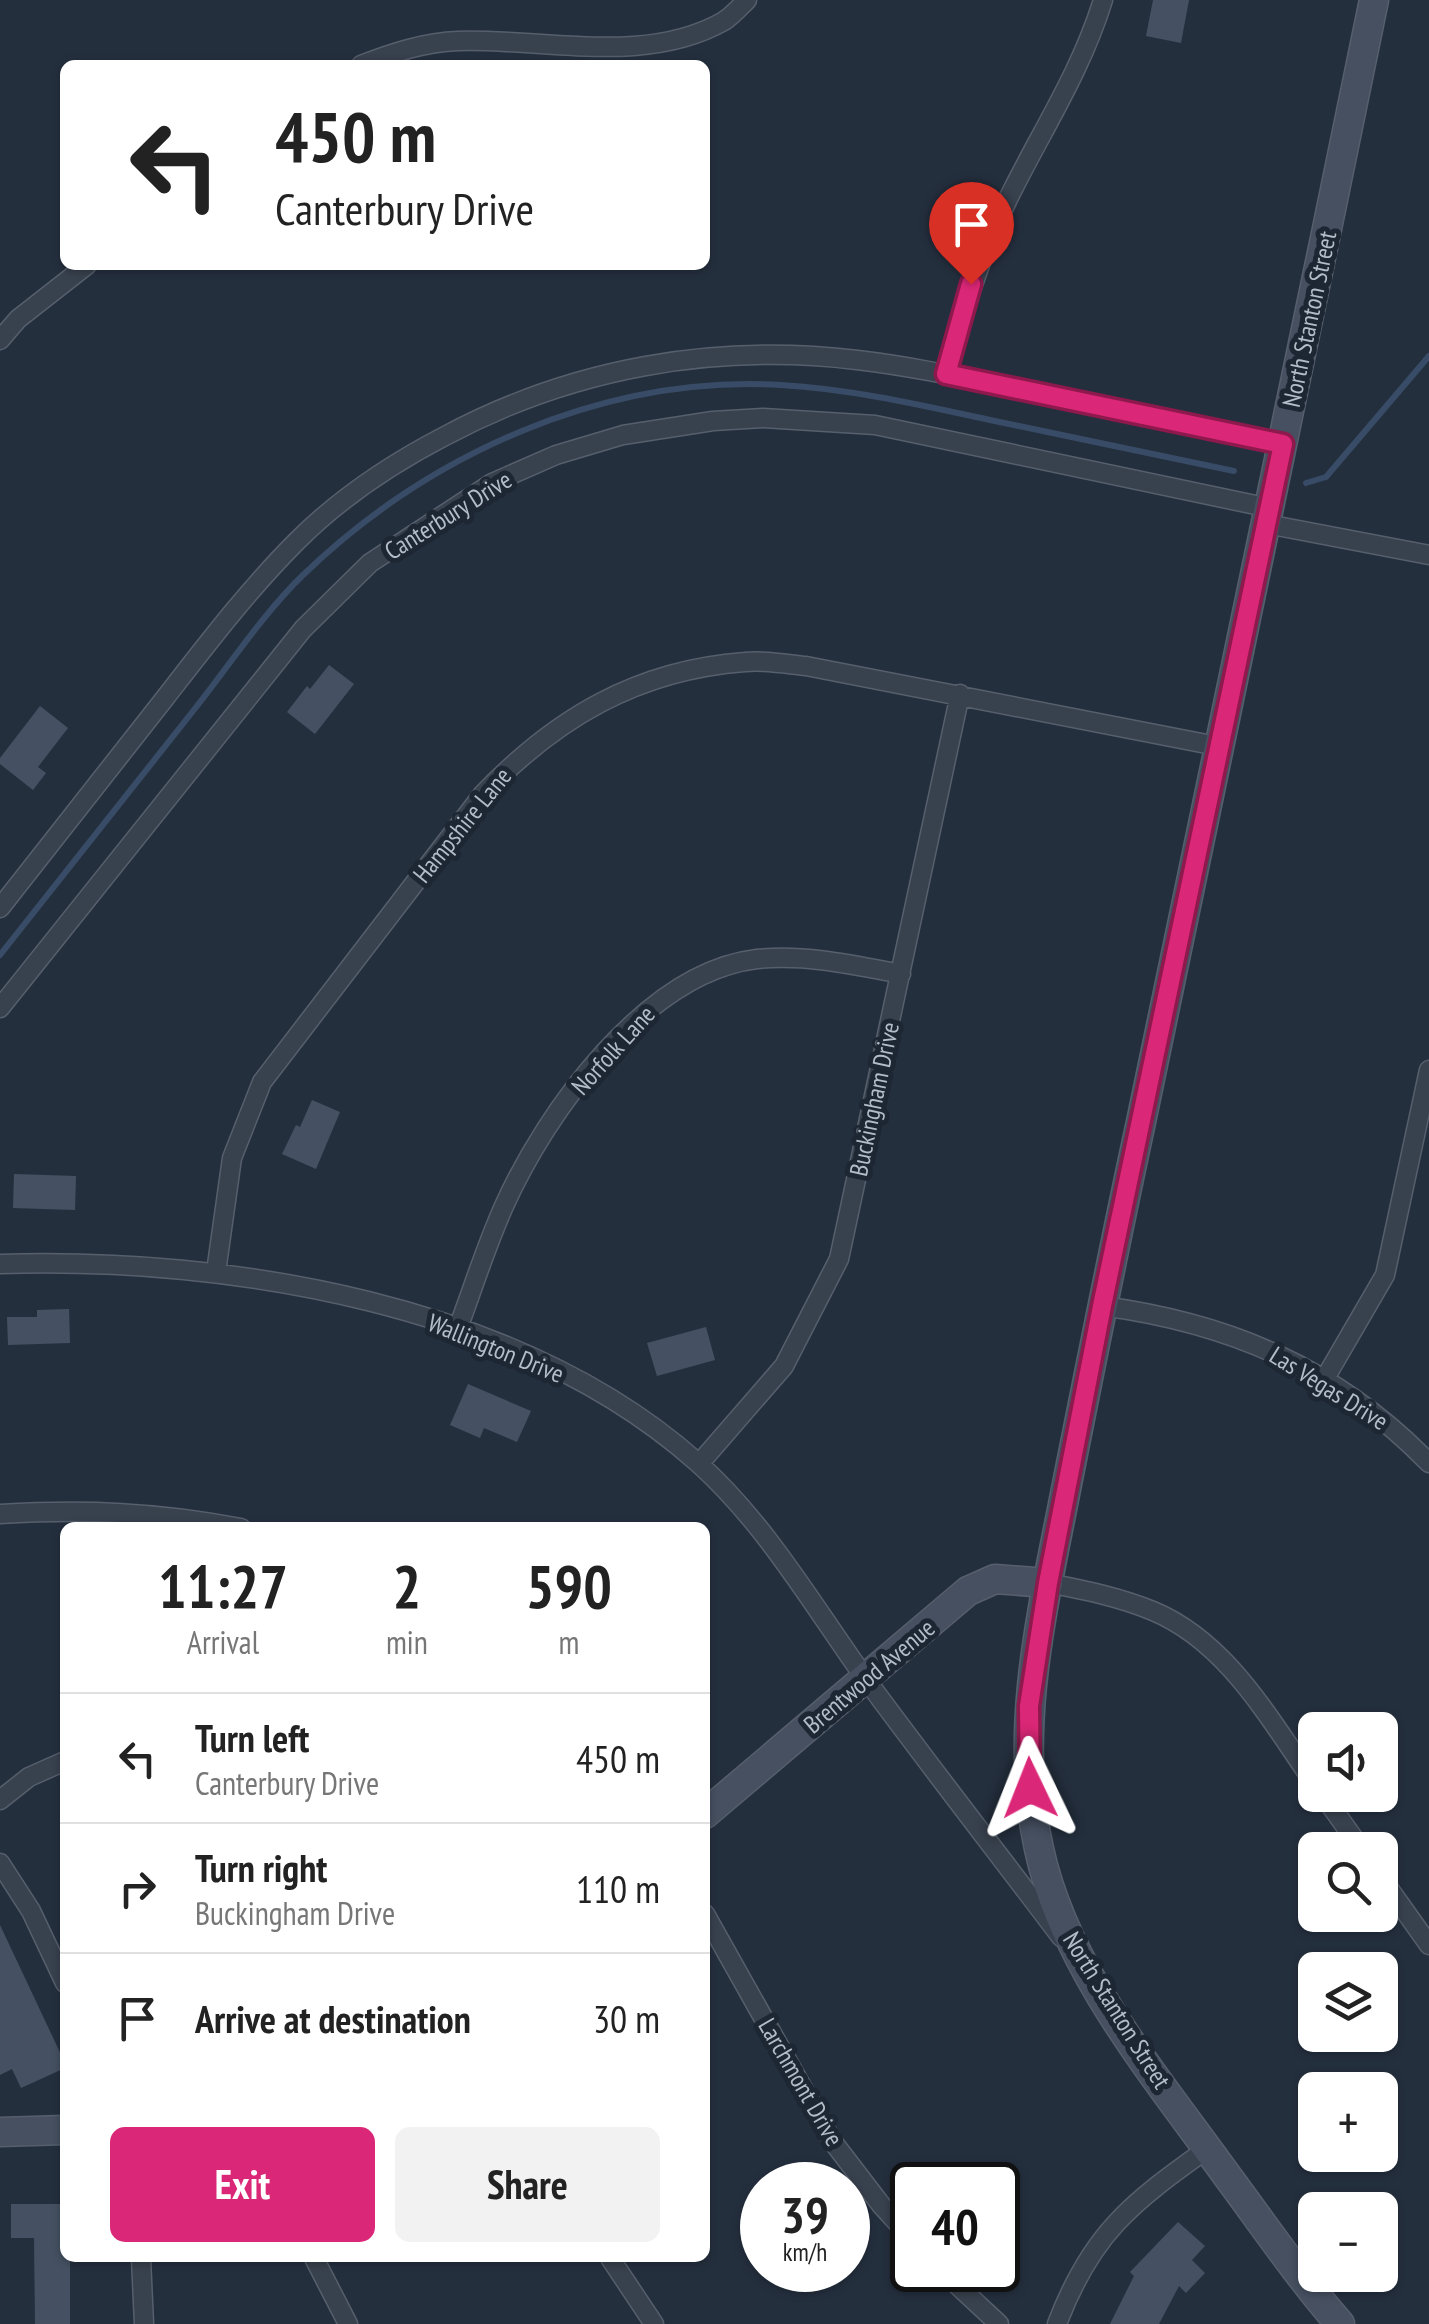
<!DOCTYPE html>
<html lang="en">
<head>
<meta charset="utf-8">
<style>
	body { margin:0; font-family:"PT Sans Narrow",sans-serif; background:#f2f2f2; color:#222; height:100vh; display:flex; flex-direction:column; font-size:38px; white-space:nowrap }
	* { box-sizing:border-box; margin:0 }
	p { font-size:32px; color:#767676 }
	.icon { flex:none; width:55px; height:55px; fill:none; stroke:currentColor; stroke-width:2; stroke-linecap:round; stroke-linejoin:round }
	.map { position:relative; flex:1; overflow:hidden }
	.sheet { position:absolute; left:60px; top:1522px; width:650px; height:740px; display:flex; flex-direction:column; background:#fff; border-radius:15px; box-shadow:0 2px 8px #0004 }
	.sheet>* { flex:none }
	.banner { position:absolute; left:60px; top:60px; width:650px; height:210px; border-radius:15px; box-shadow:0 2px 8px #0004; background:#fff; color:#222; overflow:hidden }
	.controls { position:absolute; left:1298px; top:1712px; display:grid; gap:20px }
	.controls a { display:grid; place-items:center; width:100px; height:100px; border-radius:15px; background:#fff; box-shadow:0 2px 8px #0004; font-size:50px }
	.speed { position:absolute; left:740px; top:2162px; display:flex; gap:20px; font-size:50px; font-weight:700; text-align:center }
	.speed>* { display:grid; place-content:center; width:130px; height:130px; border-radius:50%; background:#fff; box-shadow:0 2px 8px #0004; line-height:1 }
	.speed small { font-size:25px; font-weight:400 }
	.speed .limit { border:5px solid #111; border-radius:15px; background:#fff; color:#111 }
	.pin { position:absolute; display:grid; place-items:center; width:85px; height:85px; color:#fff; margin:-102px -42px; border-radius:50% 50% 50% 0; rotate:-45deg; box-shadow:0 0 10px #0007 }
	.pin .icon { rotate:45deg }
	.me { position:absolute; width:110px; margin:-55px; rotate:358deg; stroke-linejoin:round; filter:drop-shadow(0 0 8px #0008) }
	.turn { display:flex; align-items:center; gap:35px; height:210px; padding:0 50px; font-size:45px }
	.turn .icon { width:130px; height:130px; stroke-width:2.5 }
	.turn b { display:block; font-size:70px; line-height:85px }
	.eta { display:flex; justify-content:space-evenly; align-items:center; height:170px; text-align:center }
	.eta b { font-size:60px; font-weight:700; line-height:70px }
	.primary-button { display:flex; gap:20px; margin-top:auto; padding:20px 50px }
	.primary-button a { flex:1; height:115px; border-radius:15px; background:#db2777; color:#fff; font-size:40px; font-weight:700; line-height:115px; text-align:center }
	.primary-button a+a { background:#f2f2f2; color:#222 }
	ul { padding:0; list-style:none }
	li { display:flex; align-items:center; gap:30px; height:130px; padding:0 50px; border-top:2px solid #e0e0e0 }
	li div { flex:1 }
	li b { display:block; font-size:38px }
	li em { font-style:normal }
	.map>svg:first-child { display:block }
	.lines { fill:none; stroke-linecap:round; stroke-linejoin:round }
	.stream { stroke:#394c67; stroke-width:6 }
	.building { fill:#455162 }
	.street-casing { stroke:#565f6c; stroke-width:21 }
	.secondary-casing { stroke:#565f6c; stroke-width:31 }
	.street { stroke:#38414e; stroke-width:18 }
	.secondary { stroke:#465061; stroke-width:28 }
	.route-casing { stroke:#8e194d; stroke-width:25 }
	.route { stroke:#db2777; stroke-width:18 }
	.labels { text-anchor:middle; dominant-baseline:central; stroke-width:10; stroke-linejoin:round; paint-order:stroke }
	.street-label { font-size:25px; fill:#b4bcc9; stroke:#1d2633 }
</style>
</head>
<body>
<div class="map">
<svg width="1429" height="2324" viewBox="0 0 1429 2324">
	<rect width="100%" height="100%" fill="#242f3e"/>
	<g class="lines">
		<!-- stream -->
		<path class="stream" d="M1306 483 1326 477 1429 356
			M0 955C66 872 132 789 197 706 231 663 263 614 302 576 428 454 603 375 781 385 851 389 921 405 990 420 1071 437 1153 454 1234 471"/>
	</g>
	<!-- building -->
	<path class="building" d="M1153 0H1189L1181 43 1146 36Z
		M329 665 354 684 315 734 287 712 307 686 310 689Z
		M40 706 68 728 38 767 46 773 33 790 0 764V758Z
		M312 1100 340 1112 316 1169 282 1154 296 1125 300 1127Z
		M14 1174 76 1176 75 1210 13 1208Z
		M69 1309 70 1343 8 1345 7 1317H37V1310Z
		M706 1327 715 1360 657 1376 647 1343Z
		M468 1384 531 1411 517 1442 484 1428 480 1438 450 1425Z
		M0 1925 65 2063V2068L21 2088 12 2069 0 2075Z
		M11 2204H65V2258H70V2324H35L34 2238H11Z
		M1178 2222 1205 2246 1192 2260 1205 2273 1186 2293 1179 2286 1159 2324H1110L1134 2276 1130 2272Z"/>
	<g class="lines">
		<defs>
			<path id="street" d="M361 65C392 53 425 42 458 41 544 38 645 66 724 21 732 16 740 7 747 0
				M0 340 18 319 87 265
				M946 374C964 309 983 247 1014 187 1046 124 1082 68 1103 0
				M1267 524 1429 555
				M0 908C55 838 110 768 165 698 207 644 248 590 297 541 340 498 391 464 445 436 572 368 714 343 857 360 918 367 978 381 1037 393 1119 410 1201 426 1283 443
				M0 1008 303 629 370 563 492 483 556 455 623 435 713 421 763 418 875 425 1270 508
				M0 1264C231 1257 520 1304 698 1463 766 1524 812 1604 865 1678 929 1765 996 1851 1061 1937
				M216 1272 232 1158 262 1082 483 794C556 718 637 670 745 662 765 660 786 664 806 666L1222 747
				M1102 1306C1230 1323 1338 1369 1429 1463
				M458 1328C473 1288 486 1246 504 1206 546 1112 646 972 757 959 806 954 854 965 901 974
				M1324 1380 1385 1275 1429 1070
				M699 1464 784 1366 839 1259 960 694
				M0 1514C84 1509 158 1512 241 1528
				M1048 1583C1084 1590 1119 1597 1153 1611 1228 1642 1271 1722 1315 1784
				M1323 1795 1362 1850
				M0 1800 29 1777 65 1761
				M0 1863 31 1911 65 1983
				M1380 1876 1429 1945
				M705 1914 833 2142 882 2206 912 2239
				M141 2258 144 2324
				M314 2258 348 2324
				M610 2258 654 2324
				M941 2270 999 2324
				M1057 2324C1091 2234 1131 2203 1207 2149"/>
			<path id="secondary" d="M705 1814 968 1591 995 1579 1048 1583
				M0 2132 65 2130
				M1340 2324C1299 2277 1265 2227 1228 2177 1157 2078 1065 1970 1039 1849 1012 1727 1044 1604 1067 1484 1091 1363 1115 1242 1141 1122 1221 748 1297 374 1374 0"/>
		</defs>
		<!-- street casing -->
		<use href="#street" class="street-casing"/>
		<!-- secondary casing -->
		<use href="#secondary" class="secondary-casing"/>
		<!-- street -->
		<use href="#street" class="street"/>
		<!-- secondary -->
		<use href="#secondary" class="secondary"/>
	</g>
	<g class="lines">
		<defs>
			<path id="route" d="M971 284 946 374 1283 444 1102 1306 1048 1583 1029 1706 1030 1788"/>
		</defs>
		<!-- route casing -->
		<use href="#route" class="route-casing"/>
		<!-- route -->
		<use href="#route" class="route"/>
	</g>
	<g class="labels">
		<!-- street labels -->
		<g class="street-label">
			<text transform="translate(1309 319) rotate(-78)">North Stanton Street</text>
			<text transform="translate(448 515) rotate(-32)">Canterbury Drive</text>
			<text transform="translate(462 825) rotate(-51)">Hampshire Lane</text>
			<text transform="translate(613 1050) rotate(-48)">Norfolk Lane</text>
			<text transform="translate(874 1099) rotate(-78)">Buckingham Drive</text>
			<text transform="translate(496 1348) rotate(22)">Wallington Drive</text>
			<text transform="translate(1329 1388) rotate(32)">Las Vegas Drive</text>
			<text transform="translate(869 1676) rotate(-40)">Brentwood Avenue</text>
			<text transform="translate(1117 2010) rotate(58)">North Stanton Street</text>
			<text transform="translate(801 2082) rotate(60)">Larchmont Drive</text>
		</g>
	</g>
</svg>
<div class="controls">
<a><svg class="icon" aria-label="sound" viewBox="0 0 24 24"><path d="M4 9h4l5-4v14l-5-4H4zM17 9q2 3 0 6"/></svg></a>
<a><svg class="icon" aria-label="search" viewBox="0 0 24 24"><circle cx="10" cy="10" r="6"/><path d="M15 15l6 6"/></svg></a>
<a><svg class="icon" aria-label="layers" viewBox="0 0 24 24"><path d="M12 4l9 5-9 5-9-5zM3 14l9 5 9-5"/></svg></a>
<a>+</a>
<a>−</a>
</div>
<div class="speed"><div>39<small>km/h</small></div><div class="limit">40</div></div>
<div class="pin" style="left:971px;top:284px;background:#d93025"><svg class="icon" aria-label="arrive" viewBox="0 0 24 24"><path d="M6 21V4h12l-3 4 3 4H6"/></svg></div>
<svg class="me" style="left:1030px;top:1788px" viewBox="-20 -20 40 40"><path d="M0-17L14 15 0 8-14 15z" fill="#db2777" stroke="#fff" stroke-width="4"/></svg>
<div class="banner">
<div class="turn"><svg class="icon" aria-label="left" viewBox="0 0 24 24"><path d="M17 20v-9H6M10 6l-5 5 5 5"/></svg><div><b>450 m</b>Canterbury Drive</div></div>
</div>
<section class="sheet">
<div class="eta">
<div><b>11:27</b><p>Arrival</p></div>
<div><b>2</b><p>min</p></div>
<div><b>590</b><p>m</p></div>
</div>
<ul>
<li><svg class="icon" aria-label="left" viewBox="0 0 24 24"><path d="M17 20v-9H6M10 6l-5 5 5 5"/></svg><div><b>Turn left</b><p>Canterbury Drive</p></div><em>450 m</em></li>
<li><svg class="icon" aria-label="right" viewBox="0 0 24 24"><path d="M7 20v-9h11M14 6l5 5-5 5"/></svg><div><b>Turn right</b><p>Buckingham Drive</p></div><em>110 m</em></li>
<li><svg class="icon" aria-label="arrive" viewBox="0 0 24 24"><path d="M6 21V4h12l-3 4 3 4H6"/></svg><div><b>Arrive at destination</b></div><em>30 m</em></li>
</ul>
<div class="primary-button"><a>Exit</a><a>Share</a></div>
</section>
</div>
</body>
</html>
